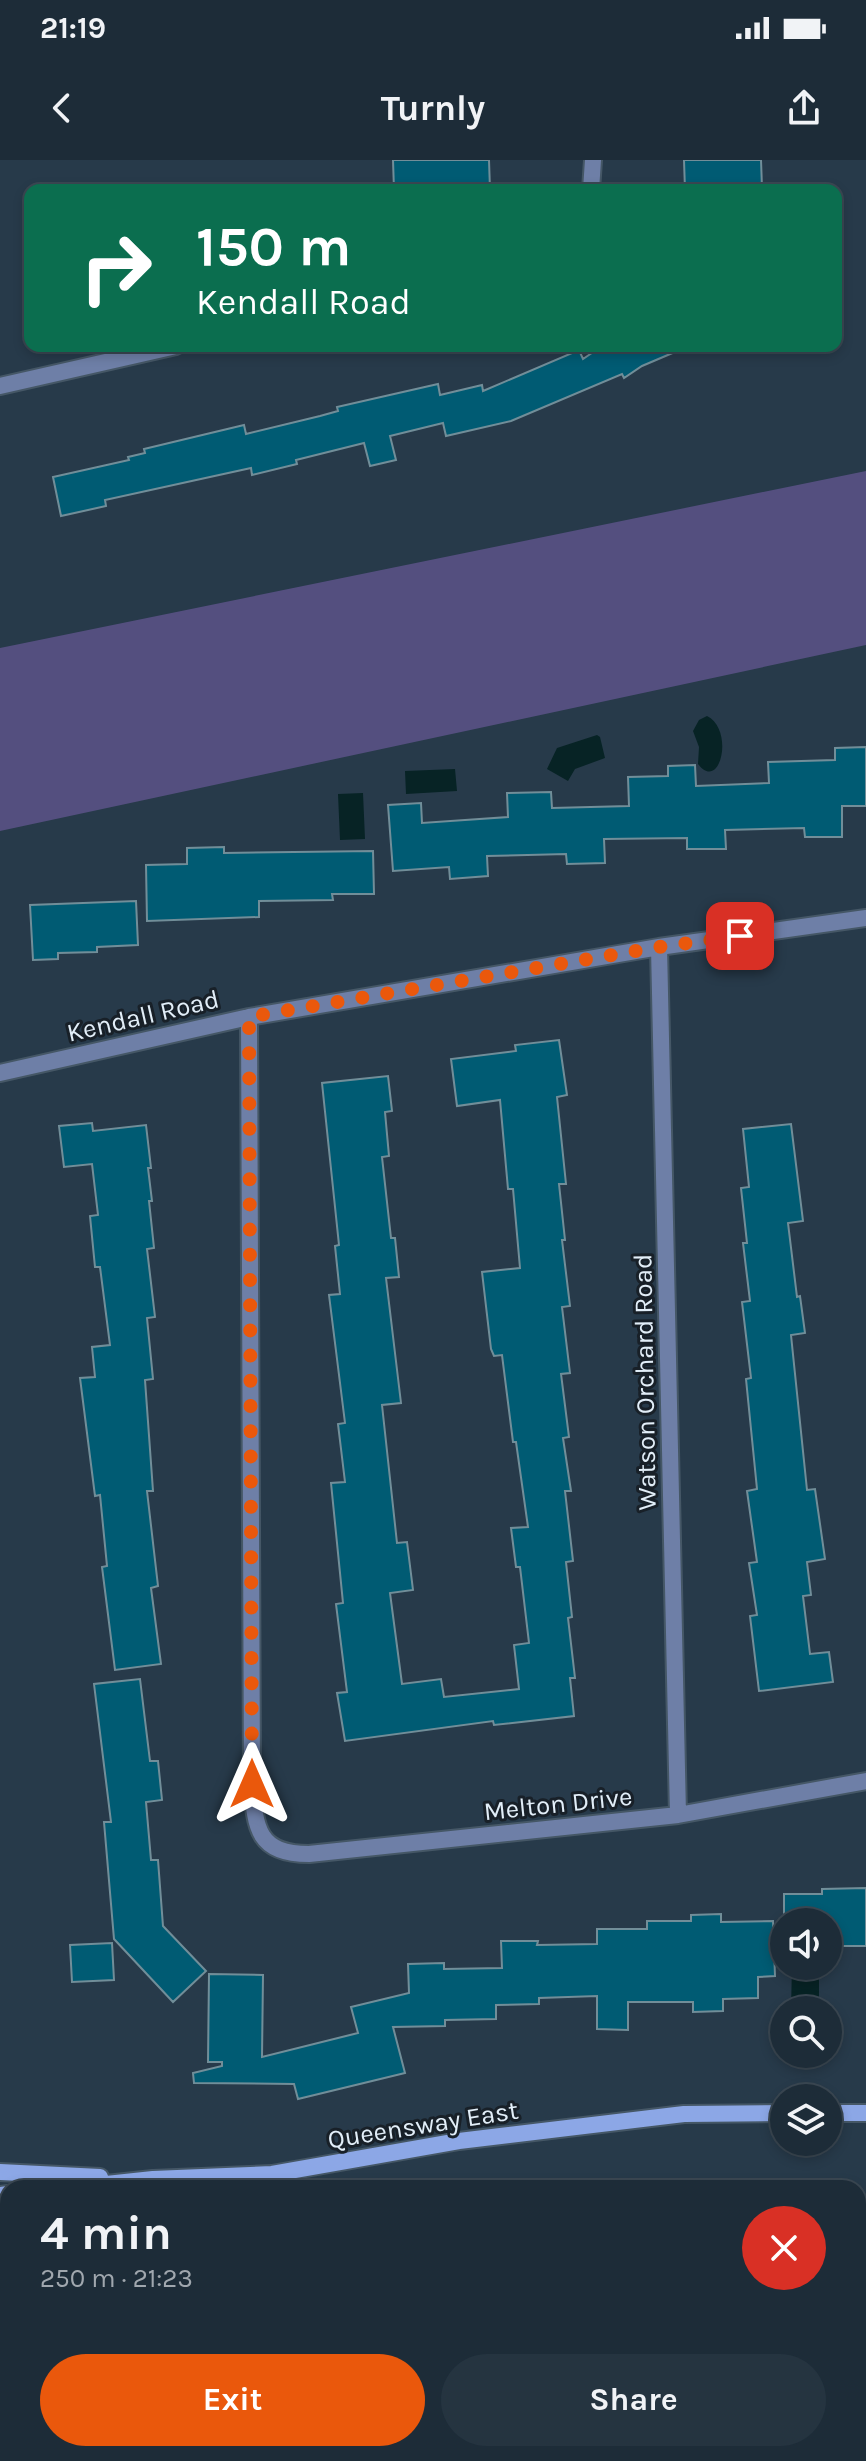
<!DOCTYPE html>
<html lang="en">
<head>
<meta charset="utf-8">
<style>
	body { margin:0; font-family:Karla,sans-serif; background:#253440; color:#f1f3f6; height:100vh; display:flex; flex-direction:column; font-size:30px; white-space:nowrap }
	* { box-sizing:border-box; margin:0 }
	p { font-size:26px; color:#a0a7ae }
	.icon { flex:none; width:44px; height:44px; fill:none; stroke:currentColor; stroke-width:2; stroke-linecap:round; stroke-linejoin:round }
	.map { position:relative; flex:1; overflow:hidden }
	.details { position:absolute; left:0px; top:2020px; width:866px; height:282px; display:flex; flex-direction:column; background:#1d2c38; border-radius:24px 24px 0 0; box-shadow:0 4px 12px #0003,0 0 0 2px #3b4853 }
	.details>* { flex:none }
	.guide { position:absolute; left:24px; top:24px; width:818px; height:168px; border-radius:16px; box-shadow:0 4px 12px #0003,0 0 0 2px #3b4853; background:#0b6e4f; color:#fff; overflow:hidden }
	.buttons { position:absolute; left:770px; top:1748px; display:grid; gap:16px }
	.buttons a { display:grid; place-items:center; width:72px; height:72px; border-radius:50%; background:#1d2c38; box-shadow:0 4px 12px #0003,0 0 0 2px #3b4853; font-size:40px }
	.pin { position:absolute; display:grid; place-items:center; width:68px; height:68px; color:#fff; margin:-34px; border-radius:16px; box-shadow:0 4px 12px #0006 }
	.me { position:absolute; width:88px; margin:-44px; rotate:0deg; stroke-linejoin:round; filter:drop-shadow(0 0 6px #0008) }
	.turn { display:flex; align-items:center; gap:28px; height:168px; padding:0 40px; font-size:36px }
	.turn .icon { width:104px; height:104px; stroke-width:2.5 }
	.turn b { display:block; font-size:56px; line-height:68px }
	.round { display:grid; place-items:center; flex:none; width:84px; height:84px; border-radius:42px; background:#253440 }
	.overview { display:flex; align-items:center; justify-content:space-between; height:136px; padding:0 40px }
	h1 { font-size:48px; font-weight:700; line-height:60px }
	.cta { display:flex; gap:16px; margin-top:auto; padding:16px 40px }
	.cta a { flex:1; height:92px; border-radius:48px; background:#ea580c; color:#fff; font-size:32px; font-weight:700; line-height:92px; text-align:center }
	.cta a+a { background:#253440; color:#f1f3f6 }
	.status { display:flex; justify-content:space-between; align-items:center; height:56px; padding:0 40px; background:#1d2c38; direction:ltr }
	.status svg { height:22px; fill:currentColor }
	header { display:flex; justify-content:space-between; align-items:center; height:104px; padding:0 40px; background:#1d2c38; font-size:36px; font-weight:700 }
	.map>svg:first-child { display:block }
	.built { fill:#2c4459 }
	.green { fill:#544f7f }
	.water { fill:#072325 }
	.building { fill:#005b73; stroke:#718e99; stroke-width:2 }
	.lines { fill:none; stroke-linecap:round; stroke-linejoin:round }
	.service-casing { stroke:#455766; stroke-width:18 }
	.minor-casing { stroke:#455766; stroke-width:20 }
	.secondary-casing { stroke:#455766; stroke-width:20 }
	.service { stroke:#6e7fa7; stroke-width:14 }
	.minor { stroke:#6e7fa7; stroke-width:16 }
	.secondary { stroke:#8ca7e6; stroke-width:16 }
	.route { stroke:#ea580c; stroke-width:14; stroke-dasharray:0 25.2 }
	.labels { text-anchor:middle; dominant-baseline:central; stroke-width:6; stroke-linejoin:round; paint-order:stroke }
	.street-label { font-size:26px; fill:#e2eef8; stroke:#182028 }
</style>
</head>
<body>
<div class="status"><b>21:19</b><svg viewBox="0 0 49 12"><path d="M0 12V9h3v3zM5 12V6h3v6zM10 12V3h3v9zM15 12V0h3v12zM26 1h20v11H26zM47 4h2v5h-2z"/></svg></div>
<header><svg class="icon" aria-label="back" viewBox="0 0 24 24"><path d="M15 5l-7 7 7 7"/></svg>Turnly<svg class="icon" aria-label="share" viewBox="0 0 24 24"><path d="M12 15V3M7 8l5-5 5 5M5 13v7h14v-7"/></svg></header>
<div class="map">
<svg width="866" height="2301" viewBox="0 0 866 2301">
	<rect width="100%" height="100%" fill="#273a4a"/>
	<!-- built -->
	<path class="built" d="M866 2134V2301H0V2197H8V2294H858V2135Z"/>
	<!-- green -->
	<path class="green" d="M866 311V485L0 671V488Z"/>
	<!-- water -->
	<path class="water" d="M707 556C735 570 720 633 698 604L699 587 693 571 699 560Z
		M597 575 600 577 605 598 575 609 568 621 547 609 557 588Z
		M455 609 457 631 406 634 405 611Z
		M363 633 365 679 340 680 338 634Z
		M792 1806H819V1850H791Z"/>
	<!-- building -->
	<path class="building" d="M393 0H489L490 30H394Z
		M684 0H761L762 28 685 30Z
		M602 186H689L642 206 624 218 622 214 511 261 446 276 443 263 390 276 396 300 370 306 364 283 296 300 297 304 252 315 251 308 105 340 106 346 61 356 53 317 129 300 128 297 145 293 144 289 244 265 246 274 320 256 338 251 337 247 438 224 440 235 482 225 483 231 579 190 583 199Z
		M866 587V646H842V677H805L804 668 725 670 726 689H687V678L604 679 605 703 567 704 566 694 487 696 488 716 450 719 449 707 393 711 388 645 421 643 422 663 508 657 507 633 551 632 552 648 629 646 628 617 668 616V606L695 605 696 626 769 623 768 602 835 600V588Z
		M224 687V693L373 691 374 734H332L333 740 259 741V757L147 761 146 705 187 704V688Z
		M136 741 138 785 97 787V792L58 793V799L33 800 30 745Z
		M559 880 567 935 557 937 566 1024H559L565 1080H562L570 1146 562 1147 570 1213 561 1214 569 1277 563 1278 571 1331H565L573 1401 566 1402 572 1457 568 1458 575 1518H570L574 1556 494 1565 493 1561 345 1581 337 1533 347 1532 336 1444 343 1443 331 1323 345 1322 338 1264 345 1263 329 1135 340 1134 335 1086 339 1085 322 923 388 916 392 951 385 952 389 996 382 997 391 1078H395L399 1117 386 1118 401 1243 382 1245 397 1383 407 1382 413 1430 390 1433 402 1524 441 1519 444 1537 519 1529 514 1485 529 1483 520 1407H516L511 1368 528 1367 516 1282H513L502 1195 494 1196 491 1189 482 1112 520 1108 513 1029H508L500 940 457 946 451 899 516 891 515 885Z
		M92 963 93 971 146 965 151 1008H148L152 1041H149L154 1088 147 1089 155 1157 147 1158 153 1219 145 1220 153 1331H147L158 1426 151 1428 161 1504 115 1510 102 1407 107 1406 100 1335 95 1336 80 1218 95 1217 92 1187 110 1185 100 1107H95L90 1056 98 1055 92 1004 64 1007 59 966Z
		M791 964 803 1061 788 1063 797 1137 800 1136 805 1173 791 1175 807 1330 815 1329 825 1399 807 1402 811 1435 803 1436 810 1494 829 1492 833 1522 759 1531 750 1456 757 1455 749 1403 757 1402 747 1331 757 1329 746 1219 751 1218 742 1142 750 1141 743 1083H747L741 1028 749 1027 743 969Z
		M140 1519 150 1601H158L162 1640 146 1642 151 1700H158L163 1766 206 1811 173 1842 114 1779 104 1662H111L94 1524Z
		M866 1728V1786H828V1762H784V1734H822V1729Z
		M721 1754V1762L773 1761 775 1816 758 1817V1838L723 1839V1851L693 1852V1842H628V1870L597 1869V1836L539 1838V1844L496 1845V1859L445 1860V1866L393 1867 405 1913 298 1939 294 1924 194 1923 193 1913 222 1906V1902H208L209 1814 263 1815 262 1897 358 1873 351 1847 409 1833 408 1804 444 1803V1809L502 1808 501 1781H538L537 1785 597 1784V1769H647V1761H691V1755Z
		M112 1783 114 1820 72 1822 70 1785Z"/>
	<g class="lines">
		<defs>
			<path id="service" d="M858 2204 866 2203
				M858 2289 866 2288
				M403 2294 404 2301
				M730 2301 803 2294"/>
			<path id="minor" d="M591 30 593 0
				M0 226 176 186
				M659 787 678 1655
				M249 857 252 1624C255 1669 258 1694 309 1694L678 1655 866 1621
				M0 913 249 857 659 787 866 758"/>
			<path id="secondary" d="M828 1953H866
				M0 2012 100 2017
				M69 2028 153 2019 272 2014 459 1981 684 1954 784 1953
				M0 2035 8 2034
				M858 2068 866 2065
				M0 2088 8 2086
				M0 2154 8 2153"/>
		</defs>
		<!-- service casing -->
		<use href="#service" class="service-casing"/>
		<!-- minor casing -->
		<use href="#minor" class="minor-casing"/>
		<!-- secondary casing -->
		<use href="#secondary" class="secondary-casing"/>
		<!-- service -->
		<use href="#service" class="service"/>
		<!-- minor -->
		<use href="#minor" class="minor"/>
		<!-- secondary -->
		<use href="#secondary" class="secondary"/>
	</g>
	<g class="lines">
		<!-- route -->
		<path class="route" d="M252 1624 249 857 659 787 740 776"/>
	</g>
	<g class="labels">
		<!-- street labels -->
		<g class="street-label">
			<text transform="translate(143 856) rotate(-13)">Kendall Road</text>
			<text transform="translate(645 1222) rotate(-91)">Watson Orchard Road</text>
			<text transform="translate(558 1644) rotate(-6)">Melton Drive</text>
			<text transform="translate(423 1965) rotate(-9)">Queensway East</text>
		</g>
	</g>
</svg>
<div class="buttons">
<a><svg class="icon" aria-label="sound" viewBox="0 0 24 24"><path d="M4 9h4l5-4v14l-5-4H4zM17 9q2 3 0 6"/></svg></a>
<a><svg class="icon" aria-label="search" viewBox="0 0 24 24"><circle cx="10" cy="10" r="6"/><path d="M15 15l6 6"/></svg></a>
<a><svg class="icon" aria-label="layers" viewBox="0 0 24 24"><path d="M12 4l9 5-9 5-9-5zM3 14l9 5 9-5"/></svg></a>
</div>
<div class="pin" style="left:740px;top:776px;background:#d93025"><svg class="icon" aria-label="arrive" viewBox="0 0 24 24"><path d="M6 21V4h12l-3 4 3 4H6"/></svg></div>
<svg class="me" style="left:252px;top:1624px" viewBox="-20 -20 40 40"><path d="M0-17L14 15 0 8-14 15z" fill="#ea580c" stroke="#fff" stroke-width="4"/></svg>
<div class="guide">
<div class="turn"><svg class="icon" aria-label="right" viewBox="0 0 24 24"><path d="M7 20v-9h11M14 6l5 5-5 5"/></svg><div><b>150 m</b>Kendall Road</div></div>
</div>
<section class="details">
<div class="overview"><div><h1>4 min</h1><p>250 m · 21:23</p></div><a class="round" style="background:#d93025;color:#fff"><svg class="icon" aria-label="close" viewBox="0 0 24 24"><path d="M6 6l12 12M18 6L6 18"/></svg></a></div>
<div class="cta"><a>Exit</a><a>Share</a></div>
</section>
</div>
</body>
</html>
